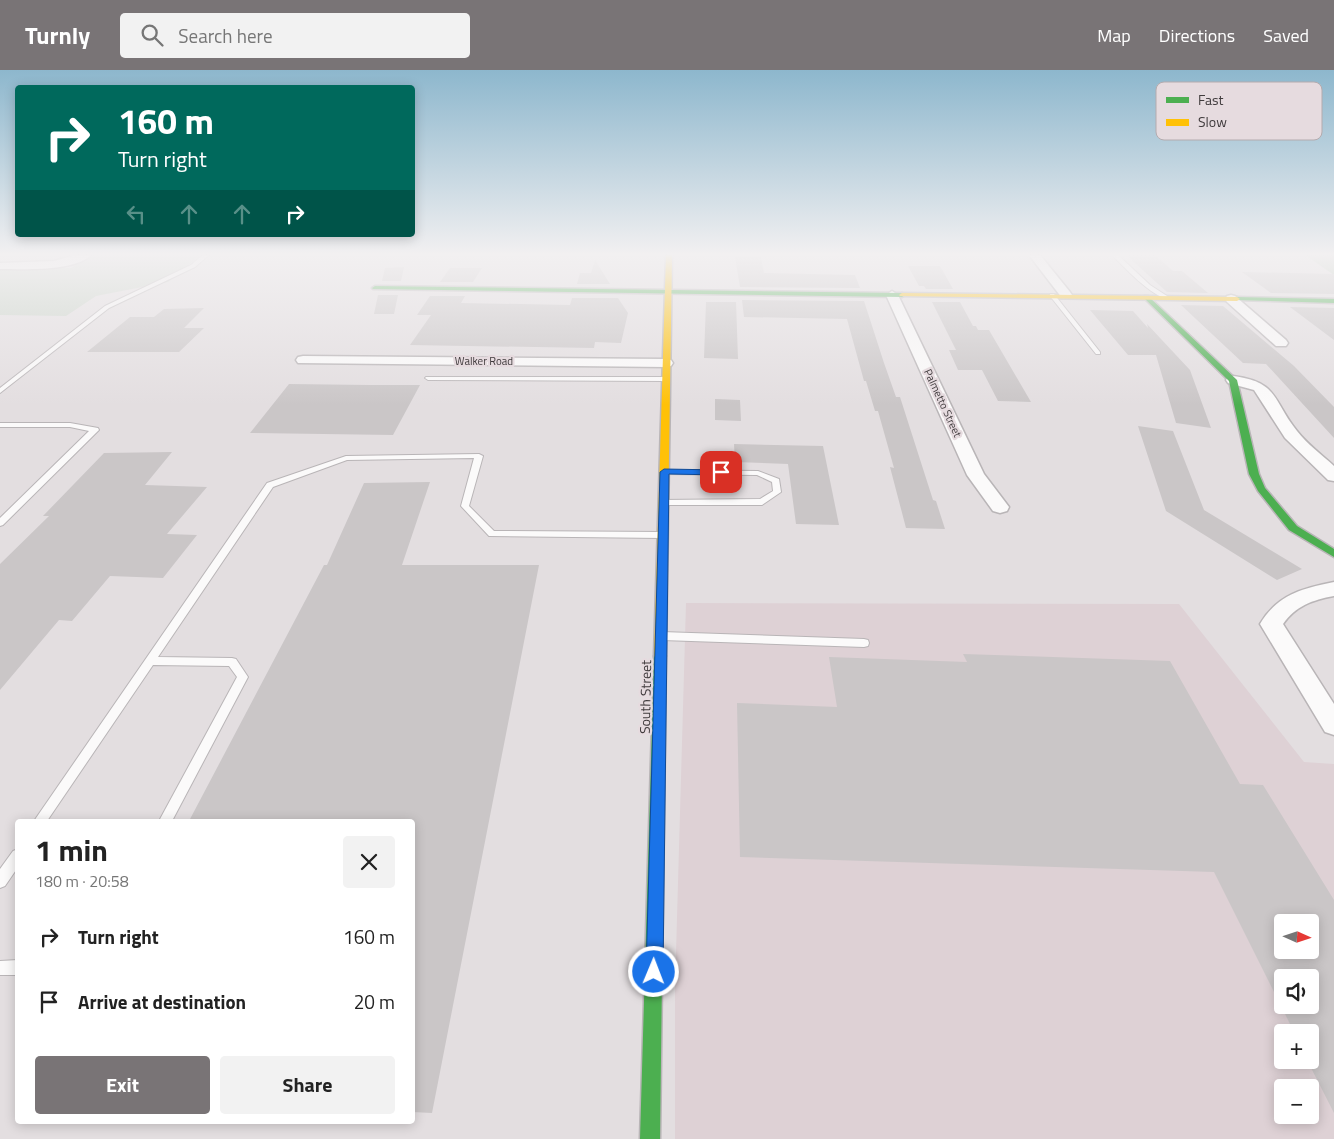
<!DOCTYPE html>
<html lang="en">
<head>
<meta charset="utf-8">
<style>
	body { margin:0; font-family:"Titillium Web",sans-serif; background:#f2f2f2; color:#222; height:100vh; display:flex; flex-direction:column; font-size:19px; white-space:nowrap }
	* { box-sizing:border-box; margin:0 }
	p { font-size:16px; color:#767676 }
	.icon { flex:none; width:28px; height:28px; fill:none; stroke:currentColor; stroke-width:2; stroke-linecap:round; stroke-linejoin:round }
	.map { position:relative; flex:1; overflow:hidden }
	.details { position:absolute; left:15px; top:749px; width:400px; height:305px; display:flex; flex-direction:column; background:#fff; border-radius:5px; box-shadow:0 2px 12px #0003 }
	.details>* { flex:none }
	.top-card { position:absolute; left:15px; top:15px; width:400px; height:152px; border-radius:5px; box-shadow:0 2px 12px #0003; background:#00695c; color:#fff; overflow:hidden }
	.needle { width:32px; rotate:93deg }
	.controls { position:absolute; left:1274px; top:844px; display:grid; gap:10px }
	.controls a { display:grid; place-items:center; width:45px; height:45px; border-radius:5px; background:#fff; box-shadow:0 2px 12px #0003; font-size:25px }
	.pin { position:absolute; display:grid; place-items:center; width:42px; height:42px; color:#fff; margin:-21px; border-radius:10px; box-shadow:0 2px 8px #0006 }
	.me { position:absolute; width:55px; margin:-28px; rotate:1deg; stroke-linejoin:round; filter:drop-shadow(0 0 4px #0008) }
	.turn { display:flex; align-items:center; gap:18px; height:105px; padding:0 20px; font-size:22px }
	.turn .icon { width:65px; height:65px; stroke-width:2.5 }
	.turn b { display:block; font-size:35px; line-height:42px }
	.lanes { display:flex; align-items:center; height:48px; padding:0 20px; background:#0003; justify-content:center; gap:25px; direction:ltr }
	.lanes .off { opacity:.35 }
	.round { display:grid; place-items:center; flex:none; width:52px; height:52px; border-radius:5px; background:#f2f2f2 }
	.headline { display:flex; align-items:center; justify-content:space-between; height:85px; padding:0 20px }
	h1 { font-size:30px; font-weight:700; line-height:38px }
	.primary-button { display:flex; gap:10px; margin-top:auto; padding:10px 20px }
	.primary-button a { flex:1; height:58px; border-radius:5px; background:#797476; color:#fff; font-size:20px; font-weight:700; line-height:58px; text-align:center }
	.primary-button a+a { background:#f2f2f2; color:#222 }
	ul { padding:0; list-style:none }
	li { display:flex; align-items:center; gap:15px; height:65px; padding:0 20px }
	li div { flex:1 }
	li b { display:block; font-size:19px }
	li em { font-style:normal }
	header { display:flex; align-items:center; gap:30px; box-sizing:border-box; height:70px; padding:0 25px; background:#797476; color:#fff }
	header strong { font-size:24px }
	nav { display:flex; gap:28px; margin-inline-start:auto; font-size:18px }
	.search { width:350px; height:45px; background:#f2f2f2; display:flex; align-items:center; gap:12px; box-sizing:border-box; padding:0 18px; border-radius:5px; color:#767676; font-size:19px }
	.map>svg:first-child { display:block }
	.built { fill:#ded1d5; fill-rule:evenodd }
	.green { fill:#c9d3c8 }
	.forest { fill:#b6c9b6 }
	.building { fill:#cac6c7; fill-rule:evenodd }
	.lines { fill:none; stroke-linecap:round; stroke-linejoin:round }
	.lane-casing { stroke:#b9b5b7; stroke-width:2 }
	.street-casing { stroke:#b9b5b7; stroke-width:3 }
	.fast-casing { stroke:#b9b5b7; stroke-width:3 }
	.slow-casing { stroke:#b9b5b7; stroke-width:3 }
	.lane { fill:#fbfafa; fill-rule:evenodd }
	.street { fill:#fbfafa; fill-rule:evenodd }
	.fast { fill:#4caf50; fill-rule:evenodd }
	.slow { fill:#ffc107; fill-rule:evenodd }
	.route { fill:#1a73e8; stroke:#114b97 }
	.labels { text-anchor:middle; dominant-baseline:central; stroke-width:4.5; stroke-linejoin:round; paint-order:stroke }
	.far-street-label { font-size:11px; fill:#403b3d; stroke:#e6dbdf }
	.street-label { font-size:14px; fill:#403b3d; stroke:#e6dbdf }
	.key { fill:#e6dbdf; stroke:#b4abae; stroke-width:1 }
	.key-label { font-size:14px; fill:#403b3d }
</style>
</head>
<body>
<header>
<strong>Turnly</strong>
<div class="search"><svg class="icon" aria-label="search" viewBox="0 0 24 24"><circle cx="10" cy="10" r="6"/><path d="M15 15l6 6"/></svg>Search here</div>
<nav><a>Map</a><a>Directions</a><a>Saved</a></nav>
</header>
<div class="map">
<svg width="1334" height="1069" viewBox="0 0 1334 1069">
	<rect width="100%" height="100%" fill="#e3dee0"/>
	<!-- built -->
	<path class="built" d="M686 533 1179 534 1304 692 1334 694V1069H675V918ZM1282 852H1310V880H1282ZM1282 908H1310V935H1282ZM1282 962H1310V990H1282ZM1282 1018H1310V1045H1282Z"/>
	<!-- green -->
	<path class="green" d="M93 185H201L168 212 96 226 66 246 0 245V198H71Z"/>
	<!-- forest -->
	<path class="forest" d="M1305 185H1334V205Z"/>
	<!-- building -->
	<path class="building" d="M1126 185H1155L1173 201H1182L1208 223 1167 222Z
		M735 187H761L764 203 855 205 860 218 740 217Z
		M595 190 610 214H577L580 203H591Z
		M908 196H940L953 219H926L924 216H919Z
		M404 197 401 211H382L385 198Z
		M450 198H482L473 212H440Z
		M1242 202 1334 204V224L1271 223Z
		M378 225H398L394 244H374Z
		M430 226H465L461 233 570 235 572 228H618L628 243 621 273 595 272 594 278 410 275 431 245H417Z
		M742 230 864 231 884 293 896 327H900L933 430 936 431 945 459 906 458 890 397 894 398 878 341H875L866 311H864L847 249 744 247Z
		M706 232H736L738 289 704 288Z
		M932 232H960L973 256H976L978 260H989L1031 332 998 331 982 300H958L949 280H956Z
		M1181 235 1223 236 1294 296 1334 337V368L1266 294 1243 293Z
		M1290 237 1334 238V270Z
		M204 238 184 258H204L179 282H87L130 247H154L164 239Z
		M1090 240 1133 241 1148 258 1147 254 1190 300 1211 358 1176 353 1156 285H1128Z
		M289 314 369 315H420L393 365 250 363Z
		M715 329 740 330 741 351 715 350Z
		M1138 356 1173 361 1204 440 1302 499 1277 510 1166 441Z
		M734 374 823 376 839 455 796 454 788 394 735 392Z
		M172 382 145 415 207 417 167 464 197 465 163 508 110 506 72 551 59 550 0 620V494L49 446H43L104 383Z
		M430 412 402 495H539L432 1043 412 1042V751H189L324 495H327L364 413Z
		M963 584 1170 591 1240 714 1263 715 1334 830V1043L1307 990H1310V962H1294L1214 802 740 787 737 633 837 637 829 587 967 592ZM1282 852H1310V880H1282ZM1282 908H1310V935H1282Z"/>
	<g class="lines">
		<defs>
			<path id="lane" d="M203 185H209L195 197 109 238 0 323V318L105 236 191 195Z
				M1112 185H1118L1150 215 1167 226V228C1153 228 1123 196 1112 185Z
				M1050 224H1054L1100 282V284H1096L1050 226Z
				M426 307H666L669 309 666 311 428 310 425 308Z
				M0 353H70L98 358 99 360 3 455 0 456V448L89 361 70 357H0Z
				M479 384 483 386 469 436 494 461 662 462 667 465 662 468 489 466 461 436 474 388 347 390 273 417 158 587 232 588 236 589 248 607 172 751H159L237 607 229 596 153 595 47 751H34L267 413 346 386Z
				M661 400 758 401 779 409 781 422 762 435H664L661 434 660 432 661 430 760 429 773 421 772 412 757 405 664 404H661Z
				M662 562 864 569 868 570 869 573 868 576 864 577 662 570 658 569 657 566 658 563Z
				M18 779V797L5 816 0 818V799L13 781Z
				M18 890V905H0V891Z"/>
			<path id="street" d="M75 185H91C74 202 23 199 0 199V193L54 191Z
				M1029 185H1040L1070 222 1072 225 1070 228H1062Z
				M892 221 898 225 984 404 1009 437 1007 441 1000 443 993 441 967 405 886 225Z
				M1231 225 1235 226 1286 270 1288 273 1286 276H1276L1227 232 1225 229 1227 226Z
				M303 286 666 289 671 290 673 293 671 296 666 297 298 293 296 290 298 287Z
				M1233 306C1279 312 1272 330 1297 361 1307 374 1322 385 1334 396V411L1328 410 1285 368 1254 320 1228 313 1226 310 1228 307Z
				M1334 512V526C1312 530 1296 536 1283 554L1334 634V665L1325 662 1260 554C1277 525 1303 518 1334 512Z"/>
			<path id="fast" d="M375 216 902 223 905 225 902 227 373 219 372 218Z
				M1144 226H1148L1237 310 1259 404 1265 418 1297 456 1334 479V487L1289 460 1258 421 1249 404 1229 311 1144 228Z
				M1237 227 1334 229V233L1235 230 1234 229Z
				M660 582 664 583 666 586 660 1069H640L654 586 656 583Z"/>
			<path id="slow" d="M666 185H672L666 586 664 589H656L654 586Z
				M902 223 1237 227 1240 229 1237 231 900 226 899 225Z"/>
		</defs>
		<!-- lane casing -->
		<use href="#lane" class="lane-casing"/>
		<!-- street casing -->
		<use href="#street" class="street-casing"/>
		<!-- fast casing -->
		<use href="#fast" class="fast-casing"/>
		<!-- slow casing -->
		<use href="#slow" class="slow-casing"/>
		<!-- lane -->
		<use href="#lane" class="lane"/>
		<!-- street -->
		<use href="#street" class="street"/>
		<!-- fast -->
		<use href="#fast" class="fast"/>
		<!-- slow -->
		<use href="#slow" class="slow"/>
	</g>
	<!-- sky -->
	<linearGradient id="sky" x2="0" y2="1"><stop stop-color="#8db7cd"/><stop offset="0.55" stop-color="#f2f0f1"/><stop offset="1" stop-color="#f2f0f1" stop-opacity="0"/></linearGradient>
	<rect width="1334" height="335" fill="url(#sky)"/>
	<!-- route -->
	<path class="route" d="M664 399 721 400 725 402 721 405 669 404 663 902 660 908 654 910 648 908 646 902 660 402Z"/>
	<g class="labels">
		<!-- far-street labels -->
		<g class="far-street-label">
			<text x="484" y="291">Walker Road</text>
			<text transform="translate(943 333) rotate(65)">Palmetto Street</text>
		</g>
		<!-- street labels -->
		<g class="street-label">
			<text transform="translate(645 627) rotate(-89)">South Street</text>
		</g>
	</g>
	<!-- legend -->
	<rect x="1156" y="12" width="166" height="58" rx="8" class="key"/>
	<rect x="1166" y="27" width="23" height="6" fill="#4caf50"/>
	<rect x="1166" y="49" width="23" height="7" fill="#ffc107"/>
	<g class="key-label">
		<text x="1198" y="35">Fast</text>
		<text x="1198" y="57">Slow</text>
	</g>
</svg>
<div class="controls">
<a><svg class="needle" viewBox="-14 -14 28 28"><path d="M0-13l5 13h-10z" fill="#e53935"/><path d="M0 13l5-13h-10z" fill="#767676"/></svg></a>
<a><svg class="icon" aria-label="sound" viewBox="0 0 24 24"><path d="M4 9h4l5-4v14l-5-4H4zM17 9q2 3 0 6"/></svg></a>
<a>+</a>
<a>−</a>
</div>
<div class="pin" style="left:721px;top:402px;background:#d93025"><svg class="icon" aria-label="arrive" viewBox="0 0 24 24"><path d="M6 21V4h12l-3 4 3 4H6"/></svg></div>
<svg class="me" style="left:654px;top:902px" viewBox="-20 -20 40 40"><circle r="17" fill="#1a73e8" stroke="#fff" stroke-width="3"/><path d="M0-11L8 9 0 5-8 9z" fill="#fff"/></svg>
<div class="top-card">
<div class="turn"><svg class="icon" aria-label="right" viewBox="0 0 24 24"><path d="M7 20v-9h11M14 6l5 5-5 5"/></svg><div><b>160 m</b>Turn right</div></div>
<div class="lanes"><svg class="icon off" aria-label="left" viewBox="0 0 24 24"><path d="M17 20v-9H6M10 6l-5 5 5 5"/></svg><svg class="icon off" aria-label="ahead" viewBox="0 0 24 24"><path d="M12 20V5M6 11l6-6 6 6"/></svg><svg class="icon off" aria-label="ahead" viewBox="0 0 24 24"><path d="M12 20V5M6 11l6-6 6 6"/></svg><svg class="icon" aria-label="right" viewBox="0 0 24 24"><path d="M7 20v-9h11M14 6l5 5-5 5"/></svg></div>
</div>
<section class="details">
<div class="headline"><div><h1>1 min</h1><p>180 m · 20:58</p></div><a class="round"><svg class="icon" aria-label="close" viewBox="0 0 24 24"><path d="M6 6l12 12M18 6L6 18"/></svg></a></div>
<ul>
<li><svg class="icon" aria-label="right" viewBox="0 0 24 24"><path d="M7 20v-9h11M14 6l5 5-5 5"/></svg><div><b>Turn right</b></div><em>160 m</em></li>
<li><svg class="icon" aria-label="arrive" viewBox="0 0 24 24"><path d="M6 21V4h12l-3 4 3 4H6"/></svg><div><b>Arrive at destination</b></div><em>20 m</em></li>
</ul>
<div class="primary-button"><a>Exit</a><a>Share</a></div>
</section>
</div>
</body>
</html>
